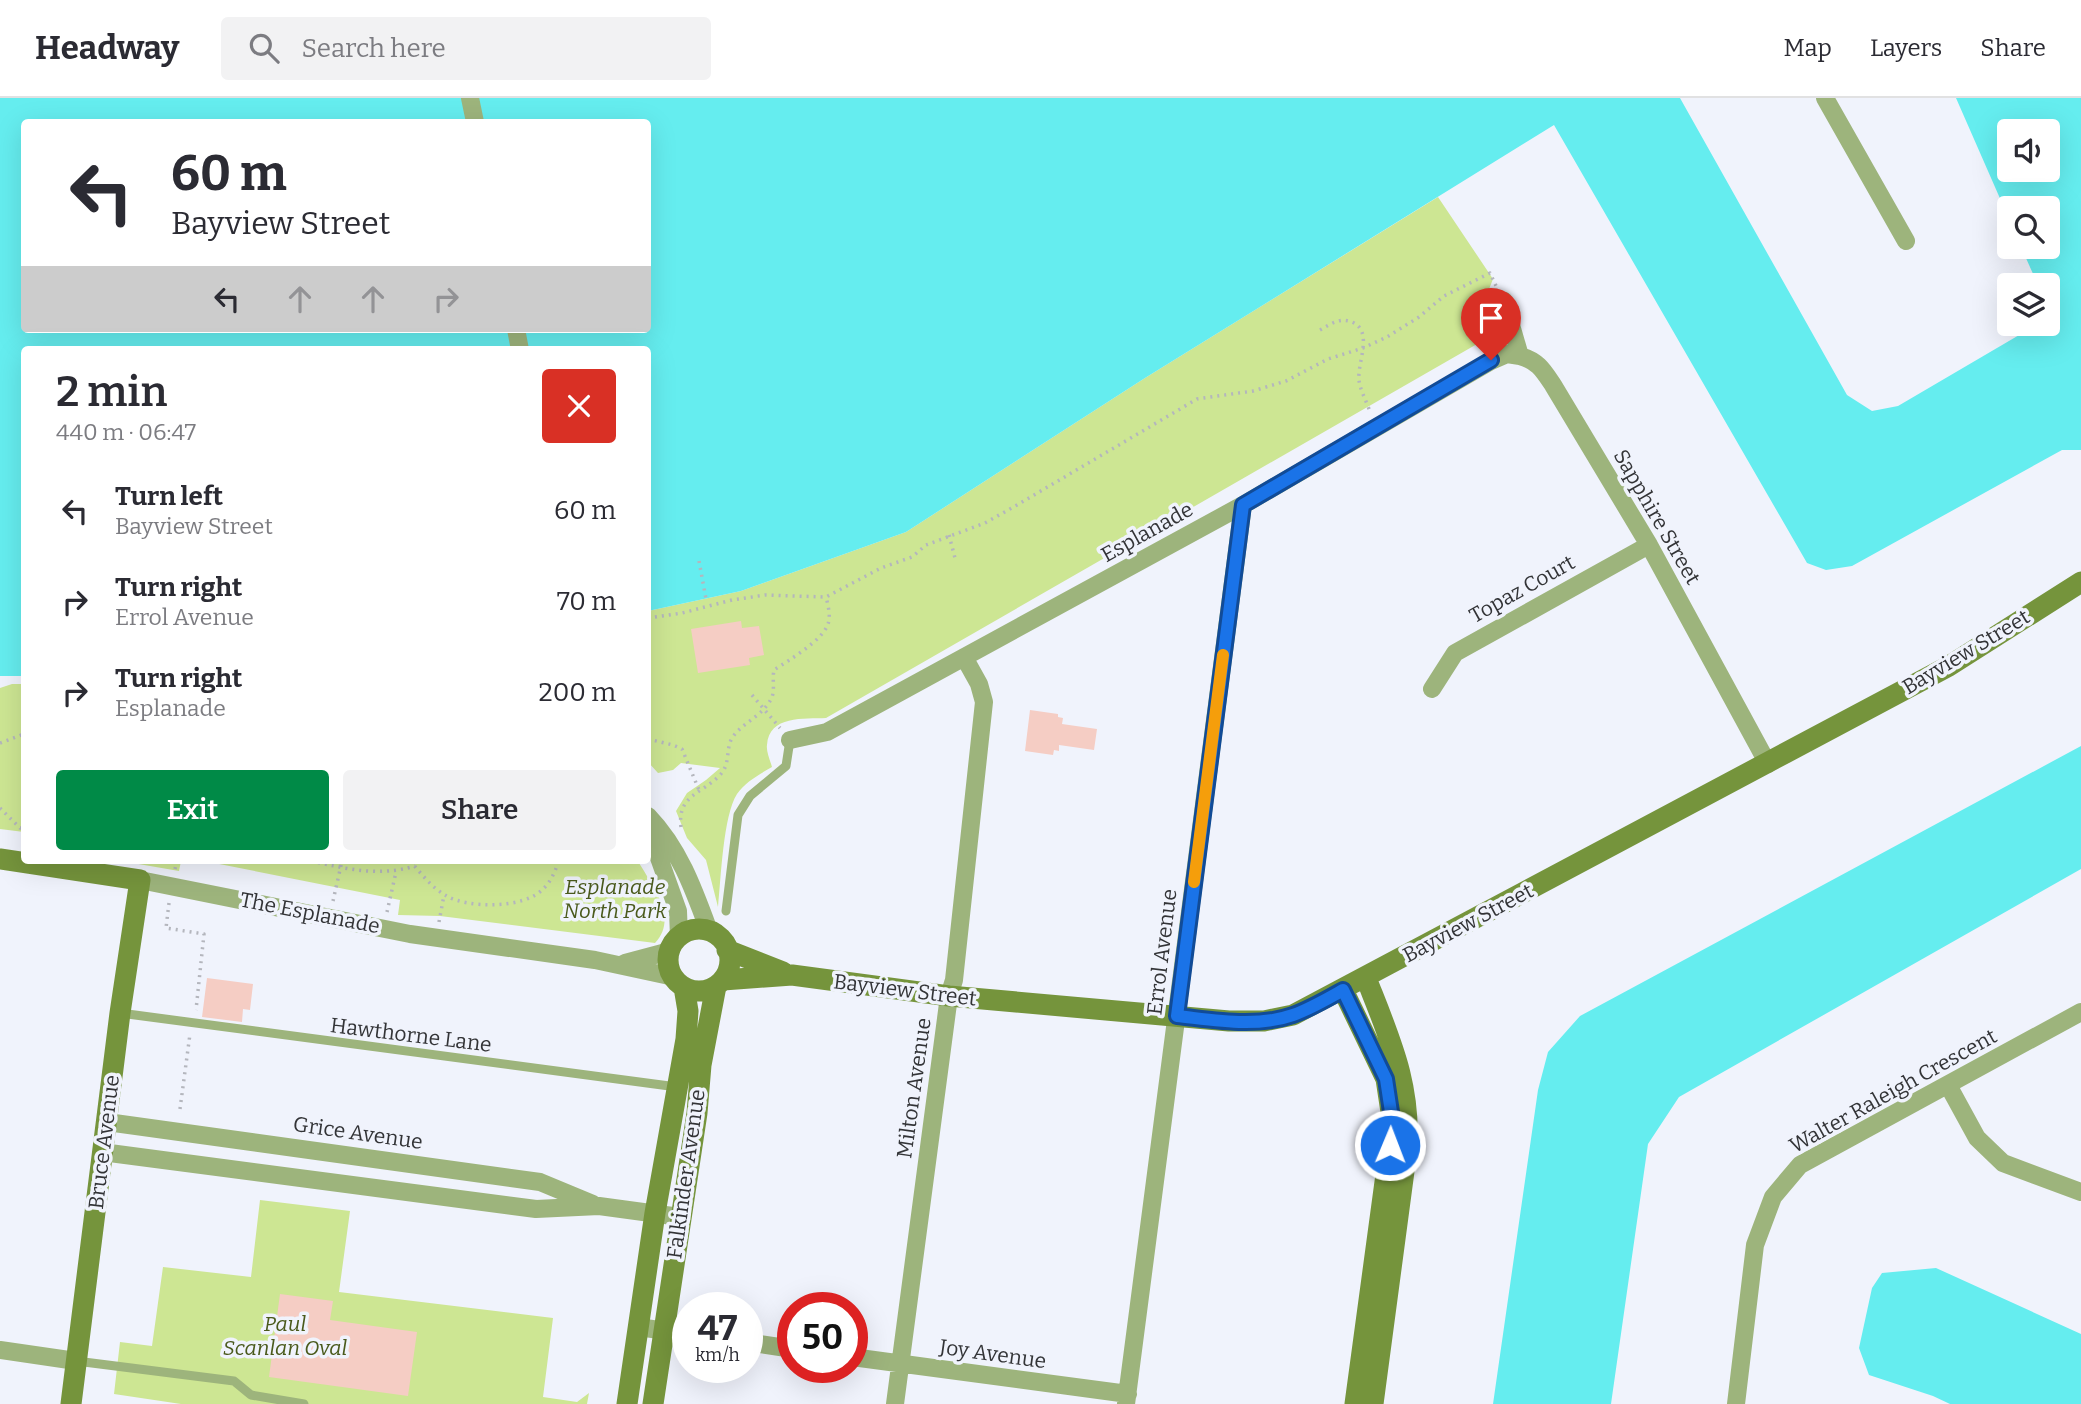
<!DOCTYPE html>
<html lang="en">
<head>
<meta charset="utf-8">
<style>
	body { margin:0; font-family:Bitter,serif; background:#f2f2f3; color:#2b2b33; height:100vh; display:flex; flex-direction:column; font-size:26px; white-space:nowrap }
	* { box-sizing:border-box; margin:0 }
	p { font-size:23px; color:#7c7c81 }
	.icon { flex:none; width:38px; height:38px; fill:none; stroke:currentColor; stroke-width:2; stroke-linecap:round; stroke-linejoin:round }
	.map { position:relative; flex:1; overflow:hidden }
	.panel { position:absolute; left:21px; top:248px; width:630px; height:518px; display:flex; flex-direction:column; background:#fff; border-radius:7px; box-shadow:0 7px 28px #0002 }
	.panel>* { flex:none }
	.hud { position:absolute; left:21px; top:21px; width:630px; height:214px; border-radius:7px; box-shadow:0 7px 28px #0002; background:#fff; color:#2b2b33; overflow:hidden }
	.tools { position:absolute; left:1997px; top:21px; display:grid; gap:14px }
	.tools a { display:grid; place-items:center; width:63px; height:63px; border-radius:7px; background:#fff; box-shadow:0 7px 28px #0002; font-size:35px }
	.speed { position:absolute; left:672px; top:1194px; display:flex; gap:14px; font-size:35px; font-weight:700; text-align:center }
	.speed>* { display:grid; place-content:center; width:91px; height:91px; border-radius:50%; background:#fff; box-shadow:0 7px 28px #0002; line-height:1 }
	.speed small { font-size:18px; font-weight:400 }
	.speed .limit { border:10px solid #d22; background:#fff; color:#111 }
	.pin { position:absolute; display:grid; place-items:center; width:60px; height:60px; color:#fff; margin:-72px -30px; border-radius:50% 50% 50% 0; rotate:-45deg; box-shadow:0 0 7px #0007 }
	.pin .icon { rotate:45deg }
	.me { position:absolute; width:77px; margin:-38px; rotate:1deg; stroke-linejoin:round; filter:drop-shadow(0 0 5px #0008) }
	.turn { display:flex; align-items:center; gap:24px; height:147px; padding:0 35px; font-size:32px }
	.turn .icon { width:91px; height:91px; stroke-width:2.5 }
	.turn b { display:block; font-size:49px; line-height:60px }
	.lanes { display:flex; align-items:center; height:66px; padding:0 35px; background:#0003; justify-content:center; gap:35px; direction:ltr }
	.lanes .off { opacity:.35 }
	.round { display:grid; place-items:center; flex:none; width:74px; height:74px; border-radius:7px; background:#f2f2f3 }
	.head { display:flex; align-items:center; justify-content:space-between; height:119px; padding:0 35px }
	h1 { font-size:42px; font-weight:600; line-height:52px }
	.primary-button { display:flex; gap:14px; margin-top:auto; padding:14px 35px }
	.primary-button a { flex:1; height:80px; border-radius:7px; background:#008a47; color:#fff; font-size:28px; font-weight:600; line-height:80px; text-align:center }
	.primary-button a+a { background:#f2f2f3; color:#2b2b33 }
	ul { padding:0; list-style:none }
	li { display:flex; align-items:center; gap:21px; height:91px; padding:0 35px }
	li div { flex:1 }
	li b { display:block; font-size:26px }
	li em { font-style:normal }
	header { display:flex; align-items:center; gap:42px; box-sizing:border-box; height:98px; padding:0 35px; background:#fff; border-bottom:2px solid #e1e1e2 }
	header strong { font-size:33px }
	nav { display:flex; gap:38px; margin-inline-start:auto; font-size:24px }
	.search { width:490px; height:63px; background:#f2f2f3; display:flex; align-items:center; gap:18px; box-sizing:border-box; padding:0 24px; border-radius:7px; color:#7c7c81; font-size:26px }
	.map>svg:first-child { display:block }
	.green { fill:#cde693 }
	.water { fill:#65edef; fill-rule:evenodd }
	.building { fill:#f5cdc4 }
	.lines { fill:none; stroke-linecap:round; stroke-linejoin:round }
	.path { stroke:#b4b6bd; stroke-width:3.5; stroke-dasharray:2 5; stroke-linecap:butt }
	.lane { stroke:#9db47c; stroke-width:9 }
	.street { stroke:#9db47c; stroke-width:18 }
	.secondary { stroke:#75943c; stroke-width:21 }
	.route-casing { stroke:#114b97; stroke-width:18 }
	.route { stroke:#1a73e8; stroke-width:12 }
	.slow { stroke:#f59e0b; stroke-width:12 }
	.labels { text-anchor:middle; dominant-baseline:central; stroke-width:7; stroke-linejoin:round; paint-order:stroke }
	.street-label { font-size:21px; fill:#333437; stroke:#f0f3fc }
	.park-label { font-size:21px; font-style:italic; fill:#4a5a1c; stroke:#f0f3fc }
</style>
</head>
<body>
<header>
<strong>Headway</strong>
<div class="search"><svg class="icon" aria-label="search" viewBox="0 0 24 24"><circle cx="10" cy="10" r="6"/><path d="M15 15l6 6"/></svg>Search here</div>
<nav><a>Map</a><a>Layers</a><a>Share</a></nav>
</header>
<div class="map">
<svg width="2081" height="1306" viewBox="0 0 2081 1306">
	<rect width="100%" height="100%" fill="#f0f3fc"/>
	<!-- green -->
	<path class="green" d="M1438 99 1493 181 1484 204 1491 238 826 620C804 621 769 617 767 647 766 653 770 662 772 669 760 676 745 684 737 696 723 718 721 781 718 809L706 762 687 740 676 713 687 695 706 682 720 670 681 665 673 672 658 675 648 664V513L741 493 906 434 1145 280Z
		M12 586H24V734L0 731V590Z
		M121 763H181L179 773Z
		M204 763H638C652 788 679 819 655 845L440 818 398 817 400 802Z
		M260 1102 350 1113 339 1194 553 1220 543 1299 577 1304 589 1295 587 1306H181L114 1296 120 1244 152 1248 163 1169 251 1179Z"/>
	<!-- water -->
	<path class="water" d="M0 0H1680L1847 297 1872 313 1898 308 2026 233 2031 226H2048V187H2038L2021 149H2048V110H2009V121L1956 0H2081V352H2062L1852 468 1826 472 1807 465 1554 27 1145 280 906 434 741 493 648 513V252H24V578H0ZM24 24H648V231H24ZM2009 33H2048V72H2009Z
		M2081 648V771L1679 999 1648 1046 1611 1306H1493L1538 992 1548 954 1580 918Z
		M1936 1170 2081 1236V1306H1950L1933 1298 1869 1277 1859 1250 1872 1190 1882 1175Z"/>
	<!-- building -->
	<path class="building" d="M741 523 742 530 759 528 764 557 749 560 750 567 698 575 691 531Z
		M1030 612 1058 616V619L1063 620 1062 626 1097 631 1094 652 1059 647V653L1054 652 1053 657 1025 653Z
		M207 880 253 886 250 912 243 911 242 924 202 919Z
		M280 1196 333 1203 330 1222 417 1234 408 1298 269 1279Z"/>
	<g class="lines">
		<!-- path -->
		<path class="path" d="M1320 232C1331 226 1340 219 1352 224 1374 233 1357 265 1359 282 1360 292 1367 304 1370 314
			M949 437 955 460
			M699 463 706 501
			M648 520 682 515 732 502 765 497 826 499 881 470 912 459 926 447 985 425 1017 407 1197 301 1253 293 1286 283 1328 261 1363 250 1387 239 1419 219 1444 198 1490 175 1497 190
			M752 597 780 630
			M648 641 673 647 682 651 699 692
			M0 645 24 636
			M0 710 20 730H24
			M681 729C677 697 702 696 720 677 730 667 726 653 731 642 740 625 763 619 772 599 775 591 772 581 774 572 789 562 822 543 828 526 831 518 828 507 826 499
			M311 763C348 771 378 779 415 768
			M410 763C421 775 431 789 445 797 467 811 524 811 543 791 551 784 555 773 559 763
			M175 771 177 763
			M333 803 342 763
			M169 805 166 830 204 836 196 912
			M387 814 396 774
			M439 824 444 797
			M180 1011 190 936"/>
		<!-- lane -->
		<path class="lane" d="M726 813 738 717 750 698 786 668 790 642
			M120 915 677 989
			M76 1263 234 1283 251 1297 304 1306"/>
		<!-- street -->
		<path class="street" d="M470 0 475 24
			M1825 0 1906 143
			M1504 203 1520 258C1538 263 1543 272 1553 287L1649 447 1768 666
			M516 231 520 252
			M1432 591 1455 555 1649 447
			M790 642 827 634 1243 407 1491 263 1507 256 1520 258
			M648 718C679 750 694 792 709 833
			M648 729 678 813 679 839
			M140 782 410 836 595 862 674 879
			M625 865 670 853
			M1948 987 1977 1040 2003 1065 2081 1094
			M107 1024 540 1084 593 1106
			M102 1054 536 1111 599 1108 680 1119
			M638 1229 688 1236
			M747 1244 793 1251
			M0 1252 76 1263
			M852 1259 1128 1296
			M895 1306 949 898 954 882 984 604 979 586 964 559
			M1126 1306 1243 407
			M1736 1306 1755 1147 1773 1099 1800 1067 2081 914"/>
		<!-- secondary -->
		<path class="secondary" d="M0 761 140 782 120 915 71 1306
			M668 862a31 31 0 1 1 62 0a31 31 0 1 1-62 0Z
			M727 852 783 874
			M1366 880C1390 941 1413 990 1406 1058L1373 1306
			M723 882 792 877 949 898 1229 923H1264L1293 917 1949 568 2081 484
			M1343 892 1386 981 1391 1014 1390 1047 1355 1306
			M627 1306 655 1115 686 941 688 913 684 889
			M653 1306 697 1015 701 967 716 888"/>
	</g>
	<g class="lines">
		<defs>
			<path id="route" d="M1390 1047 1391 1014 1386 981 1343 892C1327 901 1310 911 1293 917 1256 930 1214 922 1177 918L1243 407 1491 262"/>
		</defs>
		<!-- route casing -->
		<use href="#route" class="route-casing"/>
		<!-- route -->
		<use href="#route" class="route"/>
		<!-- slow -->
		<path class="slow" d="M1194 784 1223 557"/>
	</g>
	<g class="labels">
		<!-- street labels -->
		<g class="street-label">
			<text transform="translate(1657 419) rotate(60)">Sapphire Street</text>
			<text transform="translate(1147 434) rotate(-29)">Esplanade</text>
			<text transform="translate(1522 491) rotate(-29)">Topaz Court</text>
			<text transform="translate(1966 554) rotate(-31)">Bayview Street</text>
			<text transform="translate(310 815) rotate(11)">The Esplanade</text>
			<text transform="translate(1468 825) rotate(-28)">Bayview Street</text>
			<text transform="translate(1162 854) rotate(-83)">Errol Avenue</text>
			<text transform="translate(905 892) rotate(7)">Bayview Street</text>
			<text transform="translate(411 937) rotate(7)">Hawthorne Lane</text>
			<text transform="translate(914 990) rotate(-82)">Milton Avenue</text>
			<text transform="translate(1893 993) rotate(-29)">Walter Raleigh Crescent</text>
			<text transform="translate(358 1035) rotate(8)">Grice Avenue</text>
			<text transform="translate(104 1044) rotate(-83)">Bruce Avenue</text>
			<text transform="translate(686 1076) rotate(-82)">Falkinder Avenue</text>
			<text transform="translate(993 1256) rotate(8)">Joy Avenue</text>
		</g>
		<!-- park labels -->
		<g class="park-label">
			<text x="615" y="789">Esplanade<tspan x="615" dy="24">North Park</tspan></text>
			<text x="285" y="1226">Paul<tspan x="285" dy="24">Scanlan Oval</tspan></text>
		</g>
	</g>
</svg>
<div class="tools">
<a><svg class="icon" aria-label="sound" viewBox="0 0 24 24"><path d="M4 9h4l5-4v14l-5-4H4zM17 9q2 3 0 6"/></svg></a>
<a><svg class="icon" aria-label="search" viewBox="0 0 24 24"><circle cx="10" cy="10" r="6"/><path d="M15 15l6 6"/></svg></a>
<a><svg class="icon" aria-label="layers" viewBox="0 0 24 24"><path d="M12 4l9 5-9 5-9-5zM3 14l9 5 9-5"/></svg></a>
</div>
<div class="speed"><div>47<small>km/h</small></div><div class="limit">50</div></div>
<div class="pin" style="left:1491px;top:262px;background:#d93025"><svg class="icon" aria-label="arrive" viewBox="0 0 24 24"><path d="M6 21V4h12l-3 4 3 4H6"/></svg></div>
<svg class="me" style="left:1390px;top:1047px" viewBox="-20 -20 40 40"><circle r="17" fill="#1a73e8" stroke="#fff" stroke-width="3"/><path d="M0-11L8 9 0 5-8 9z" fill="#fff"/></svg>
<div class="hud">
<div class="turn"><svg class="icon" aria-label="left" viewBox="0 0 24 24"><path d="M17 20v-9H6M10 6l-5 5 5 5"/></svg><div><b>60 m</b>Bayview Street</div></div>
<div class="lanes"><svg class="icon" aria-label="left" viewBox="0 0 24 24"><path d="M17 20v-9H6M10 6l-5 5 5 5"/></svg><svg class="icon off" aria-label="ahead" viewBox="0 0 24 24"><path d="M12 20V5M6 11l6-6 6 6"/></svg><svg class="icon off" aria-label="ahead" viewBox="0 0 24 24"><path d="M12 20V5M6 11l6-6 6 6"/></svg><svg class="icon off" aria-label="right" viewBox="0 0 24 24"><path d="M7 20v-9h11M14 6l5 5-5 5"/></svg></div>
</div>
<section class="panel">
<div class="head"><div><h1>2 min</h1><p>440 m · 06:47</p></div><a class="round" style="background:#d93025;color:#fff"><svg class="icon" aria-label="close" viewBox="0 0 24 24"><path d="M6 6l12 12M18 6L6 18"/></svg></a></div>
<ul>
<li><svg class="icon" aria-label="left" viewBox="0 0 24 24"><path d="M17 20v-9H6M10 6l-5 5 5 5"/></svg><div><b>Turn left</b><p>Bayview Street</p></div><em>60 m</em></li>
<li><svg class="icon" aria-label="right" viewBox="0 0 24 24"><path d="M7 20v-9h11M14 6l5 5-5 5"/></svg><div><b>Turn right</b><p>Errol Avenue</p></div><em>70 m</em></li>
<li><svg class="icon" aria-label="right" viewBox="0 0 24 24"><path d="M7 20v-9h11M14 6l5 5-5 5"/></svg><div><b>Turn right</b><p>Esplanade</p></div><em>200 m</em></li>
</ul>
<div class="primary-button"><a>Exit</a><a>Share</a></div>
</section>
</div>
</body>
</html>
